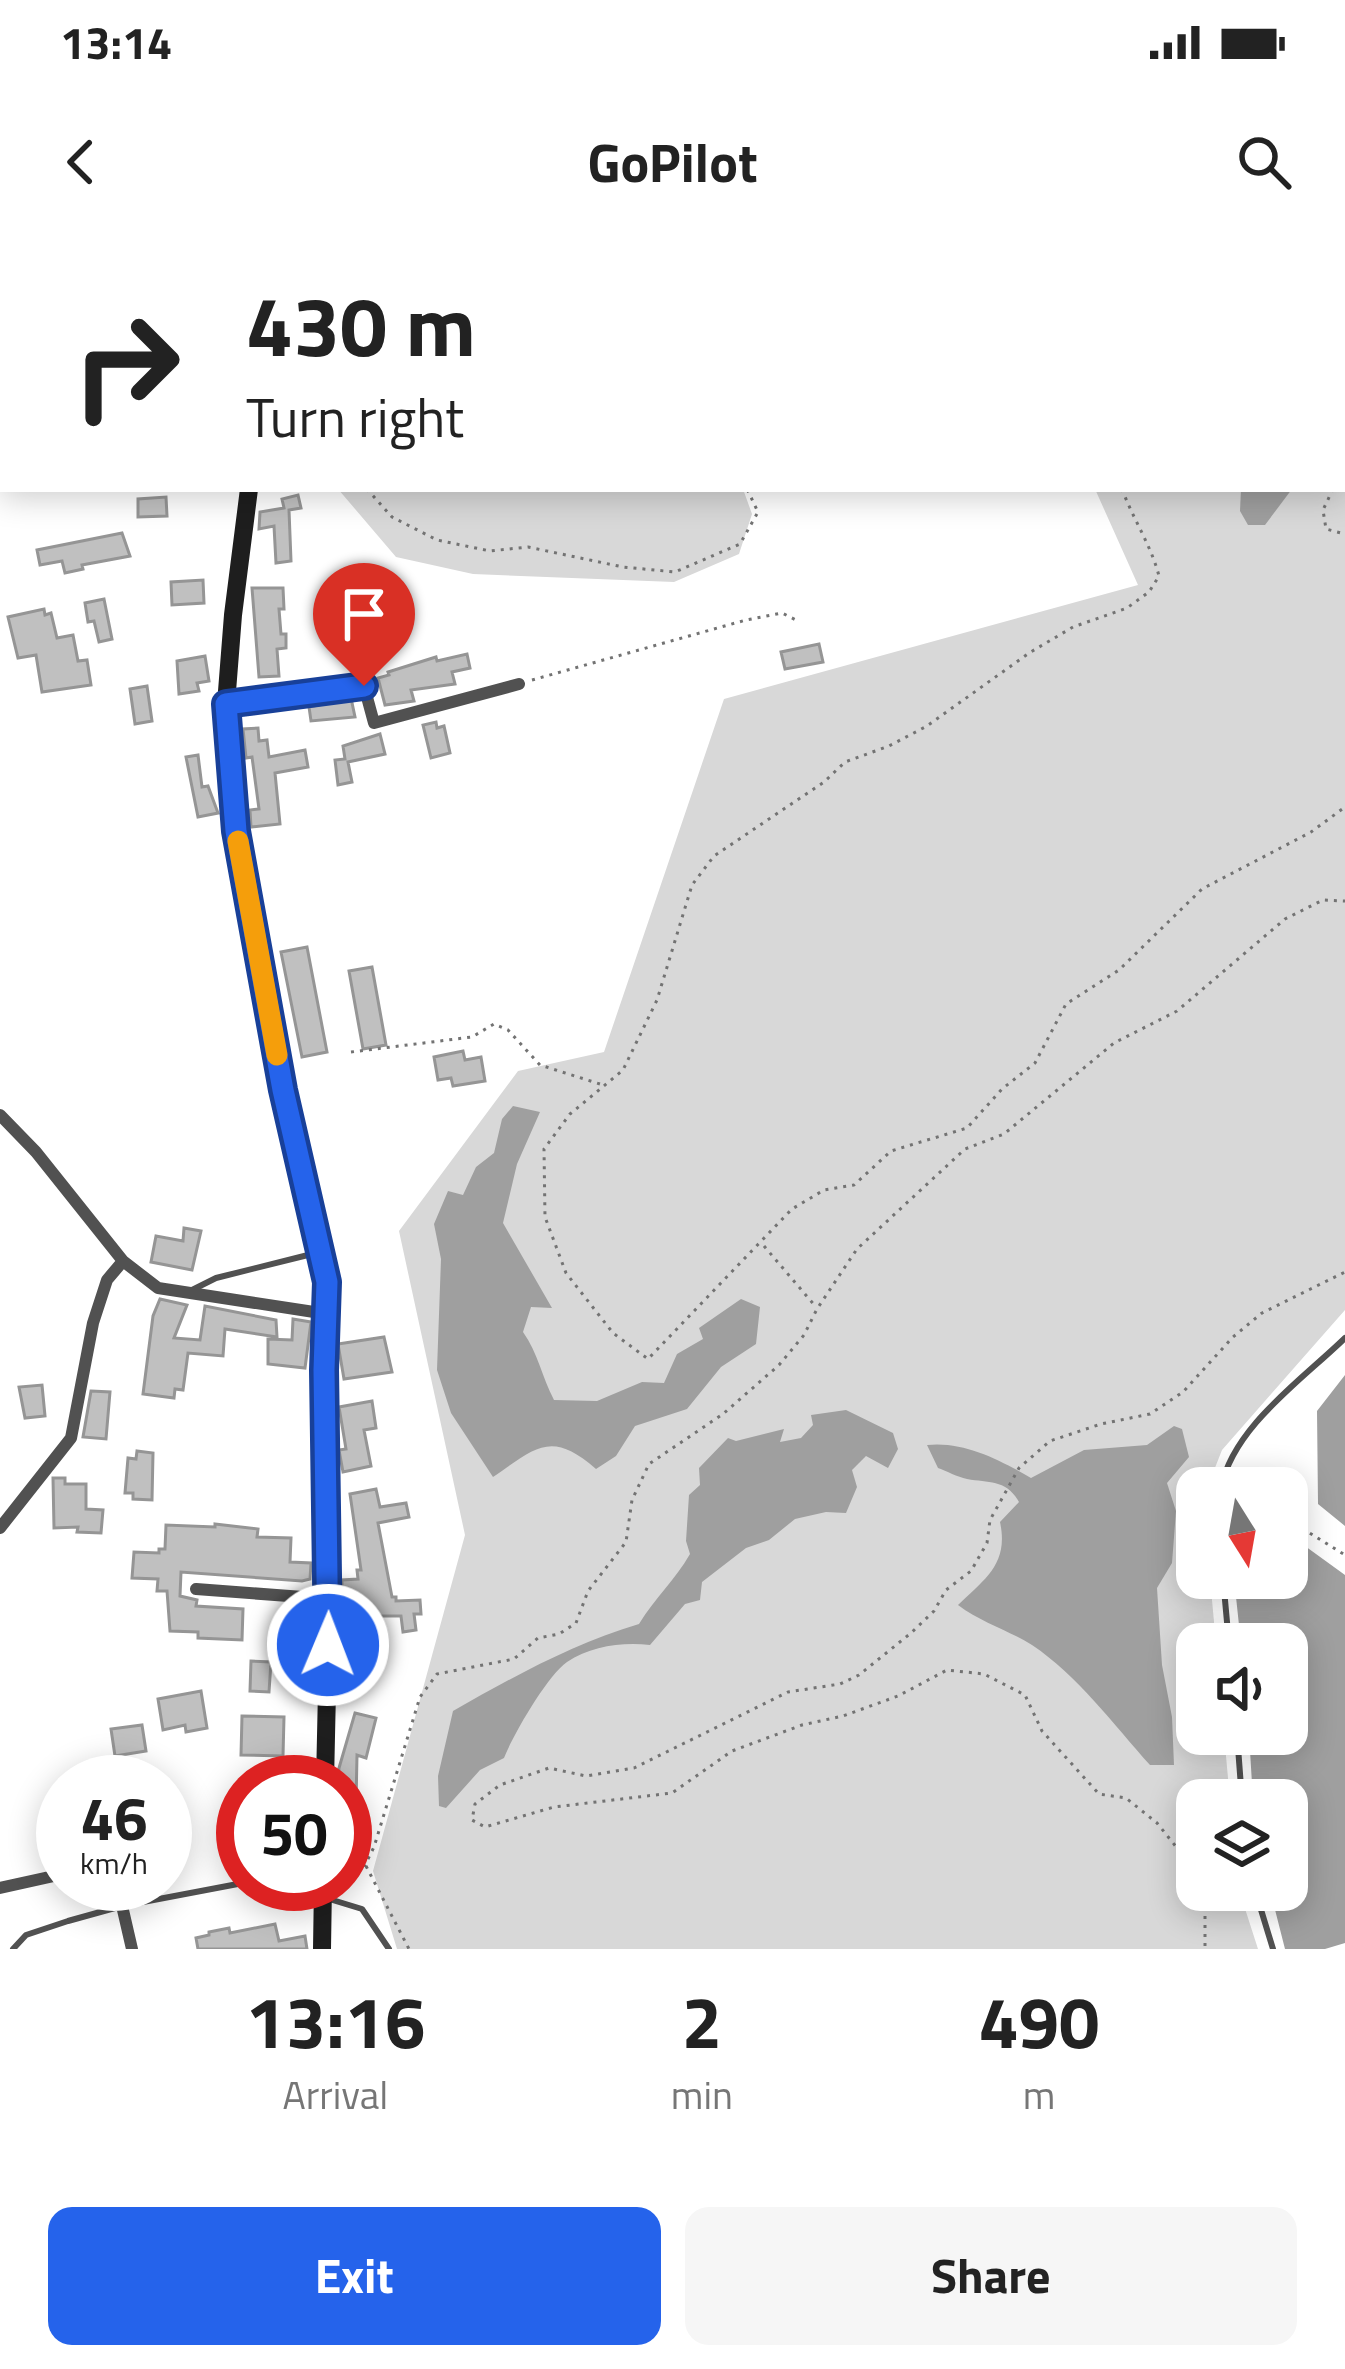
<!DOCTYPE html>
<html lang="en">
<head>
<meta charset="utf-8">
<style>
	body { margin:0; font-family:"Titillium Web",sans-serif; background:#f6f6f6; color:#222; height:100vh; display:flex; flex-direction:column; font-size:45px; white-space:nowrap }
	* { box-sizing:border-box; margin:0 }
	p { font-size:39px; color:#767676 }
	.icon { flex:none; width:66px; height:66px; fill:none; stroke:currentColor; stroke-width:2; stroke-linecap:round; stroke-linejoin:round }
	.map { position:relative; height:1709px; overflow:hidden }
	.panel { display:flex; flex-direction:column; background:#fff; flex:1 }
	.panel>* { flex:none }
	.top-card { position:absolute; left:0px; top:0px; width:1347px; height:252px; box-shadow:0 6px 30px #0003; background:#fff; color:#222; overflow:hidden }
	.needle { width:78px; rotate:169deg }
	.fabs { position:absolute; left:1176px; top:1227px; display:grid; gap:24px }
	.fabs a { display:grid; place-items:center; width:132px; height:132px; border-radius:24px; background:#fff; box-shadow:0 6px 30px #0003; font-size:60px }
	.speed { position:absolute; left:36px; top:1515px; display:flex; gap:24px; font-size:60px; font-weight:700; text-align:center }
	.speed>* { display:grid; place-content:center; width:156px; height:156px; border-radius:50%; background:#fff; box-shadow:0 6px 30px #0003; line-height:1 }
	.speed small { font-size:30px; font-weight:400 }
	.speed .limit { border:18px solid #d22; background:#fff; color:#111 }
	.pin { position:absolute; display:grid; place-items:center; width:102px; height:102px; color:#fff; margin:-123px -51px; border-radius:50% 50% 50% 0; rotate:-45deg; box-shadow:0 0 12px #0007 }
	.pin .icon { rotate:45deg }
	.me { position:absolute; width:132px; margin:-66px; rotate:1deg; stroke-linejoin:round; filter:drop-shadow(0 0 9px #0008) }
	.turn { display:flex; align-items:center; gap:42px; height:252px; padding:0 48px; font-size:54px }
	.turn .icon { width:156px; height:156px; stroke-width:2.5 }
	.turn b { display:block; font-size:84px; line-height:102px }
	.eta { display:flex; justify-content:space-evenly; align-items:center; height:204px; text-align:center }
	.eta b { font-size:72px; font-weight:700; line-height:84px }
	.action { display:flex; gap:24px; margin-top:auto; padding:24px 48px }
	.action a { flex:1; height:138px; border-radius:24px; background:#2563eb; color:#fff; font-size:48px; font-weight:700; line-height:138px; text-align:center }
	.action a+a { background:#f6f6f6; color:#222 }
	.status { display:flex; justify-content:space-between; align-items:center; height:84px; padding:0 60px; background:#fff; direction:ltr }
	.status svg { height:33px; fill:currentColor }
	header { display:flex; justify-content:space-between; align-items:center; height:156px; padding:0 48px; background:#fff; font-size:54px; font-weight:700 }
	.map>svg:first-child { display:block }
	.green { fill:#d8d8d8 }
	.water { fill:#9f9f9f }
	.building { fill:#c0c0c0; stroke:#959595; stroke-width:3 }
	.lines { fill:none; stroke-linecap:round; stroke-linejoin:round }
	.path { stroke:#737373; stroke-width:3; stroke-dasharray:3 6; stroke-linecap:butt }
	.service { stroke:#515151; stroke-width:6 }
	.minor { stroke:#515151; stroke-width:12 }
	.secondary { stroke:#1e1e1e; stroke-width:18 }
	.route-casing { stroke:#184099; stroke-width:30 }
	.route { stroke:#2563eb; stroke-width:21 }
	.slow { stroke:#f59e0b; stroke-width:21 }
</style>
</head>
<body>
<div class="status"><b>13:14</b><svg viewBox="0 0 49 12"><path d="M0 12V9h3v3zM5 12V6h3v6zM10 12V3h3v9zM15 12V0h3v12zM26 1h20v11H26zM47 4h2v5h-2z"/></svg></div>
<header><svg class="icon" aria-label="back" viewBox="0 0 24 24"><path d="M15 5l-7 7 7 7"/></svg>GoPilot<svg class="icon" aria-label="search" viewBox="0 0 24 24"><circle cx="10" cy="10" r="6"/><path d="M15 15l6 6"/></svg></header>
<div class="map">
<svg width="1345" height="1709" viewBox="0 0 1345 1709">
	<rect width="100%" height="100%" fill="#fff"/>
	<!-- green -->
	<path class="green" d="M257 0H1033L1024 3Z
		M1246 0H1345V1070L1222 1210 1207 1248H1197V1338H1210L1216 1404H1197V1494H1224L1230 1560H1197V1650H1239L1258 1709H397L373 1631 465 1295 399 991 518 831 604 812 724 459 1138 345 1095 249H1344V3Z
		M338 249H743L752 274 739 314 674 342 473 334 396 317Z"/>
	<!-- water -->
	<path class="water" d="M1241 249H1292L1265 285H1248L1240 271Z
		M513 866 540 872 517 924 503 983 552 1068 531 1067 523 1092C538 1113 542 1137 554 1160L597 1161 642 1142 664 1143 677 1114 703 1099 699 1088 741 1059 760 1067 756 1104 721 1127 687 1169 635 1186 616 1216 596 1229C551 1190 537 1207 493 1237L451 1173 437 1130 441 1019 434 984 448 951 463 955 476 927 494 913 502 879Z
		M1345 1135V1286L1318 1264 1317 1171Z
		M846 1170 893 1193 898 1209 888 1228 866 1216 852 1230 857 1247 846 1273 826 1272 795 1279 769 1300 746 1308 702 1342 700 1360 685 1364 650 1405C622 1402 591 1406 567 1422 547 1436 513 1495 504 1518L480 1530 446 1568 439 1566 438 1536 453 1471C513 1437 572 1404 639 1384 655 1358 675 1340 690 1314L686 1301 689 1255 700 1245 699 1228 728 1198 736 1201 784 1189 780 1202 801 1198 813 1185 811 1175Z
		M1174 1186 1182 1189 1189 1217 1167 1243 1176 1271 1172 1323 1157 1348 1162 1425 1172 1477 1174 1525H1150C1114 1485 1077 1435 1032 1405 1008 1390 982 1383 958 1365 985 1339 1009 1324 1000 1282L1019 1262C1006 1239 989 1243 967 1239 957 1237 947 1231 938 1228L927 1205C964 1201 1000 1220 1031 1238L1084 1210 1147 1205Z
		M1287 1293 1345 1335V1703L1325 1709H1285L1270 1650H1287V1560H1253L1249 1494H1287V1404H1241L1234 1338H1287Z"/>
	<!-- building -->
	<path class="building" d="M298 255 301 268 289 270 291 321 276 323 274 286 259 289 260 272 284 268 282 259Z
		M166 257 167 276 138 277V259Z
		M122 293 130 316 82 325 83 329 65 333 62 321 40 325 37 310Z
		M203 340 204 363 172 365 171 342Z
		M252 348H283L284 369H279L281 394H286V408L277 409 279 436 259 437Z
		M104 359 112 399 99 402 94 381 88 382 85 363Z
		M44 369 45 375 51 373 57 398 73 395 78 421 87 420 91 445 42 452 36 415 18 418 8 377Z
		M819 404 823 422 785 429 781 412Z
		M467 414 470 428 452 432 455 444 411 450 414 461 385 465 378 438 389 435 388 432 436 417 437 421Z
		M205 416 209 441 197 443 199 451 179 454 177 421Z
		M147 446 152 481 135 484 130 449Z
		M351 458 355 477 311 481 309 467Z
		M436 482 437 488 444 486 450 513 431 518 423 485Z
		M258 488 259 501 267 500 269 517 305 510 308 527 275 533 280 584 251 587 250 570 259 569 252 517 246 518 243 489Z
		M380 494 385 514 348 522 352 542 338 545 335 520 345 519 343 506Z
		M198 515 202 547 208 546 218 573 198 577 186 517Z
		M307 707 327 812 302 817 281 712Z
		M372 727 386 805 363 809 349 731Z
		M463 811 465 820 481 817 485 841 453 846 451 838 438 840 434 817Z
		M184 988 201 991 192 1030 151 1022 156 996 183 1001Z
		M160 1059 187 1065 174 1098 200 1100 205 1066 276 1080 277 1097 225 1089 223 1116 188 1113 183 1150 175 1149 174 1158 143 1154 153 1076Z
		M293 1079 311 1082 305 1128 268 1124V1099L292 1100Z
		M384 1097 392 1132 344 1139 338 1104Z
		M42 1145 45 1176 25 1178 19 1147Z
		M91 1151 110 1152 106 1199 83 1197Z
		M372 1161 376 1188 364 1190 371 1226 343 1232 339 1210 346 1209 339 1167Z
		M137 1211 153 1213 152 1260 133 1259V1253H125L128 1218 136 1219Z
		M53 1238H65V1244H86V1269L103 1270 101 1293 77 1292 78 1287 54 1288Z
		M376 1249 380 1267 406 1263 409 1277 378 1283 392 1357H396V1361L420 1360 421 1374H414L416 1390 403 1392 401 1376H376L374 1413 357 1412 358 1448H342L346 1378 342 1377V1340L358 1339 357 1330H361L350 1254Z
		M215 1284 258 1289 257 1297 291 1298 290 1322 311 1323 310 1339 302 1341 181 1332 180 1356 197 1360 196 1366 243 1369 242 1400 198 1398V1392L170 1391 167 1351H157L158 1339 132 1338 134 1312 159 1313V1309H165L166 1285 215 1287Z
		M289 1374 312 1375 310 1392 300 1391 304 1426 279 1429 277 1411 286 1410Z
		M251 1421 271 1422 269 1452 250 1451Z
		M201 1451 207 1488 186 1492 185 1485 163 1490 158 1459Z
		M355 1473 376 1478 366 1518 357 1515 356 1564H345V1542H338L339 1528Z
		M242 1476 284 1477 283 1516 241 1515Z
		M142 1485 146 1511 115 1516 111 1489Z
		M275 1684 279 1701 305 1696 307 1709H198L196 1698 209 1695V1692L229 1688 230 1693Z"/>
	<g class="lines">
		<!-- path -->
		<path class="path" d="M287 0V3
			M921 3 924 0
			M1270 3 1272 0
			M1344 197 1345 193
			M367 249 392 277 437 300 490 311 528 307 623 327 675 332 740 304 758 272 747 249
			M1122 249C1133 279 1151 305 1159 336L1149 352 1127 368 1073 387 1029 413 927 486 889 506 845 522 824 542 714 616 692 645 657 760 623 830 570 874 544 909 545 977 566 1033 613 1093 648 1119 792 969 824 950 854 945 891 911 967 888 1002 849 1035 823 1066 764 1119 730 1202 649 1311 592 1345 567
			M1333 249 1323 270 1326 289 1345 294
			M532 440 746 380 782 373 796 380
			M351 812 472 797 494 784 508 790 540 825 600 844
			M764 1006 816 1067
			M1287 1279 1345 1315
			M366 1626 409 1709
			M345 1629 365 1625 374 1607 420 1457 437 1434 514 1419 538 1398 559 1394 576 1383 588 1351 626 1302 632 1260 649 1224 723 1174 779 1125 804 1095 817 1069 857 1009 965 909 1004 894 1114 803 1177 771 1285 679 1323 660 1345 661
			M1197 1644 1190 1624 1157 1583 1126 1558 1099 1554 1042 1491 1025 1455 984 1434 947 1430 898 1456 843 1476 802 1485 732 1511 672 1553 554 1567 485 1587 472 1580 475 1564 500 1545 549 1528 586 1536 634 1528 788 1452 840 1444 859 1435 911 1393 934 1371 946 1350 971 1331 987 1303 990 1280 1019 1228 1050 1201 1101 1184 1150 1174 1183 1152 1233 1097 1262 1073 1345 1032
			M1199 1650 1205 1667V1709"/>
		<!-- service -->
		<path class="service" d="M192 1050 216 1038 316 1013
			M1221 1248C1233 1187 1302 1140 1345 1098
			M1223 1338 1229 1404
			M1237 1494 1242 1560
			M112 1525 113 1542
			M1255 1650 1273 1709
			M326 1658 362 1669 389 1709
			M13 1709 26 1695 68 1681 122 1666 243 1643"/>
		<!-- minor -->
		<path class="minor" d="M226 464 364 446 374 483 519 444
			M0 875 36 912 123 1021 158 1048 327 1074
			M0 1288 71 1198 93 1083 107 1040 123 1021
			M196 1349 329 1359
			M117 1644 132 1709
			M0 1648 63 1634"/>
		<!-- secondary -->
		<path class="secondary" d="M227 0 228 3
			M249 249 233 375 226 464 227 508 236 591 283 850 327 1043 324 1130 329 1359 325 1542
			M322 1709 323 1644"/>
	</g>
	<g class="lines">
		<defs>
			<path id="route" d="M328 1405 324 1130 327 1042 283 850 236 591 226 464 364 446"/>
		</defs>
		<!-- route casing -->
		<use href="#route" class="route-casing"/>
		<!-- route -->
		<use href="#route" class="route"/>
		<!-- slow -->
		<path class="slow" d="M238 601 277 815"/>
	</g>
</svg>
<div class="fabs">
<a><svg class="needle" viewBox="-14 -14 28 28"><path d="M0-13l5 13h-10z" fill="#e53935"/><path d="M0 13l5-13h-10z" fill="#767676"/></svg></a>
<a><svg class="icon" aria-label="sound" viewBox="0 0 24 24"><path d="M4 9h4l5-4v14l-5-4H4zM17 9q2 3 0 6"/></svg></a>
<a><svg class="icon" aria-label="layers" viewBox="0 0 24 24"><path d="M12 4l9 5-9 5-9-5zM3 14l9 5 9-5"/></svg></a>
</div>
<div class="speed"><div>46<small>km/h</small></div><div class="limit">50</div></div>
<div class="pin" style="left:364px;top:446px;background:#d93025"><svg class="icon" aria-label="arrive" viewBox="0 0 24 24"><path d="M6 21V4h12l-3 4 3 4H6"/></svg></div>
<svg class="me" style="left:328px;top:1405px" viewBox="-20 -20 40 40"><circle r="17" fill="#2563eb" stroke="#fff" stroke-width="3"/><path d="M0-11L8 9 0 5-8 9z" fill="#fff"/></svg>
<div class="top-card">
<div class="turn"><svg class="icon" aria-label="right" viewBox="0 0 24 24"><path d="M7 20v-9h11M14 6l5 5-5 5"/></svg><div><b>430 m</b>Turn right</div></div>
</div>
</div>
<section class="panel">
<div class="eta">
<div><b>13:16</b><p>Arrival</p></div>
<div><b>2</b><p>min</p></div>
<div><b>490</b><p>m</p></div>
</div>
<div class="action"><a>Exit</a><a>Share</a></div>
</section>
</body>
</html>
